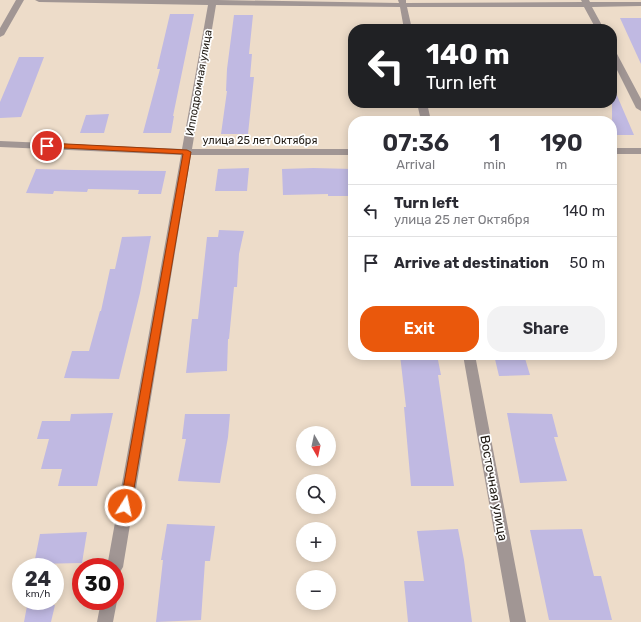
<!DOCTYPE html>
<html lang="en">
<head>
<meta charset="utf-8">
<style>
	body { margin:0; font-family:Rubik,sans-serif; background:#f2f2f3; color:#2b2b33; height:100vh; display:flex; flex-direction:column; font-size:15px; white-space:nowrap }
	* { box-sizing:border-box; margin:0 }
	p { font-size:13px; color:#7c7c81 }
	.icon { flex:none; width:22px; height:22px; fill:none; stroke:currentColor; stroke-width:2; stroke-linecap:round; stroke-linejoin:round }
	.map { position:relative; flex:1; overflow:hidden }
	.drawer { position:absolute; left:348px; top:116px; width:269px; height:244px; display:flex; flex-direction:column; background:#fff; border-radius:16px; box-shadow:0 2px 10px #0003 }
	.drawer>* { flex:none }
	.guide { position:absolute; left:348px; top:24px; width:269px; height:84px; border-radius:16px; box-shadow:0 2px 10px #0003; background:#202124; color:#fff; overflow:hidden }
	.needle { width:26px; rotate:171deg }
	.buttons { position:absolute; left:296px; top:426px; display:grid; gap:8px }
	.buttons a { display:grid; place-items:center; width:40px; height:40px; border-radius:50%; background:#fff; box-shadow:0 2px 10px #0003; font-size:20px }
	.speed { position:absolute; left:12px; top:558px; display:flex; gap:8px; font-size:20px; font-weight:700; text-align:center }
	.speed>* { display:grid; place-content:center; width:52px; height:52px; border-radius:50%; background:#fff; box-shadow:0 2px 10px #0003; line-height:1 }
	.speed small { font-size:10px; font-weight:400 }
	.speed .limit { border:6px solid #d22; background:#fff; color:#111 }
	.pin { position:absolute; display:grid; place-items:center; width:34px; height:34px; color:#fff; margin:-17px; border:2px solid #fff; border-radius:50%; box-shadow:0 1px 4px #0007 }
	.me { position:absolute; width:44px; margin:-22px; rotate:10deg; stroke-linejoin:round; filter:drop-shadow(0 0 3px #0008) }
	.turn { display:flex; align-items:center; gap:14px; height:84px; padding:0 12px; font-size:18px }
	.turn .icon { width:52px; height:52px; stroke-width:2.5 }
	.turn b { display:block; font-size:28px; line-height:34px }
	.eta { display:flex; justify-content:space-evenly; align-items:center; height:68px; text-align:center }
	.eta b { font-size:24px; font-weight:600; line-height:28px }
	.button { display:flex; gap:8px; margin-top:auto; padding:8px 12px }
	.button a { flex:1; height:46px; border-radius:16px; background:#ea580c; color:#fff; font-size:16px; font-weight:600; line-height:46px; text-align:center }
	.button a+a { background:#f2f2f3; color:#2b2b33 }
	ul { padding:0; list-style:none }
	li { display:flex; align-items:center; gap:12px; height:52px; padding:0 12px; border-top:1px solid #e1e1e2 }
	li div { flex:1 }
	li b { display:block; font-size:15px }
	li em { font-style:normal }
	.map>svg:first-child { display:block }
	.building { fill:#c0b9e2 }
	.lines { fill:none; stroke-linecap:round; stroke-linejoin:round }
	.minor { fill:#a19694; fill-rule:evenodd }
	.route { fill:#ea580c; stroke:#983908 }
	.labels { text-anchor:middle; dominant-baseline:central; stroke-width:3.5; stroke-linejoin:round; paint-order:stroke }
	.street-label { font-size:11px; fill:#201a13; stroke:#fff }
	.near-street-label { font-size:13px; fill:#201a13; stroke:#fff }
</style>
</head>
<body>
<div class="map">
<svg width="641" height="622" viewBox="0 0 641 622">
	<rect width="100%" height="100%" fill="#eddcc9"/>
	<!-- building -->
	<path class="building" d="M170 14H194L173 116H174L171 133H143L160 69H157Z
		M234 15H253L249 54H252L250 77H254L248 134H221L227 91H226L227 69Z
		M620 18H641V64Z
		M19 57H44L21 117 0 118V102Z
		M612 84 634 135H612Z
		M109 114 104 133H80L86 115Z
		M249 168 247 191H215L218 169Z
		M313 168 353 169V196H328V194L283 195 282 169Z
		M36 169 74 170 166 171 161 194H138L139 190 88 189 87 192 54 191 53 194 26 193Z
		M219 230 244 231 239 254 237 287H234L229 339H228L227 371 186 373 192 319H198L207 237H218Z
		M151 236 140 293 119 379 64 378 72 351H89L100 311H101L110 269H115L122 237Z
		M400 355H437L441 375H438L454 486H411L404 407H406Z
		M494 355H524L530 375 499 376Z
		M113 413 97 486H58L62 469H41L49 439H37L42 421H70L71 414Z
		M507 413 552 414 558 437H554L567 481 520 483Z
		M185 414H230L228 437 220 483 178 481 186 439H182Z
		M167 524 215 526 210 561H205L201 620 156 622 163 560H161Z
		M458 529 464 560 472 622H408L404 581H424L417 531Z
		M582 529 594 576H601L612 620H549L530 530Z
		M87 532 82 563 34 564 40 534Z
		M55 605 51 622H24L27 606Z"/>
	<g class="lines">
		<!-- minor -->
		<path class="minor" d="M16 0H24L4 35 0 37V28Z
			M35 0H217L399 3 398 0H406V3L582 2 581 0H589L590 2H641V6L592 7 604 29H596L584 7H407L412 29H404L400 7 216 5 192 149H353V155H191L123 567 120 572 115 575V567H107L181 155 0 147V141L182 149 208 5 39 2Z
			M612 49 616 52 641 99V111L636 108 612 60Z
			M417 103H427L431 121H421Z
			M612 148H641V154H612Z
			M463 355H475L526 622H510Z
			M115 596 117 601 113 622H97L101 601H115Z"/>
	</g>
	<!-- route -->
	<path class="route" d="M47 143 187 150 191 152 131 506 129 509 125 511 121 509 120 506 183 154 44 147V144Z"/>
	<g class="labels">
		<!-- street labels -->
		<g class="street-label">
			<text transform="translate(199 83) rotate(-80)">Ипподромная улица</text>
			<text x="260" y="140">улица 25 лет Октября</text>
		</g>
		<!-- near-street labels -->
		<g class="near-street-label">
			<text transform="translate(494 488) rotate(80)">Восточная улица</text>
		</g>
	</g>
</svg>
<div class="buttons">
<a><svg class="needle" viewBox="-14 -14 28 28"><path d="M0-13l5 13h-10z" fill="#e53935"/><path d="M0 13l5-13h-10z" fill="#7c7c81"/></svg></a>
<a><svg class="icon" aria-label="search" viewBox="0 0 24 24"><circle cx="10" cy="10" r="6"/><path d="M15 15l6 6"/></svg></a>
<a>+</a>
<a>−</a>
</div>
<div class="speed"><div>24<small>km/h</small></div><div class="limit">30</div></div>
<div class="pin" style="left:47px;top:146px;background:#d93025"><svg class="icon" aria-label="arrive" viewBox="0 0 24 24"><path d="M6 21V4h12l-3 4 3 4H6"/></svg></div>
<svg class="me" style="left:125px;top:506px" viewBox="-20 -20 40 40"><circle r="17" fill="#ea580c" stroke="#fff" stroke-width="3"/><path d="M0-11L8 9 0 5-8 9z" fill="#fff"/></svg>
<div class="guide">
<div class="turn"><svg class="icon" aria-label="left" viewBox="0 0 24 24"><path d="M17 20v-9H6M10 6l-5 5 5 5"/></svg><div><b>140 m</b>Turn left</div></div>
</div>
<section class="drawer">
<div class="eta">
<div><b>07:36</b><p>Arrival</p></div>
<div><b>1</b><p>min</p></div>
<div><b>190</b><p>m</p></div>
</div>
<ul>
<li><svg class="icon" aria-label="left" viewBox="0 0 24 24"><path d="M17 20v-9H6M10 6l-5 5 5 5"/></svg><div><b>Turn left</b><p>улица 25 лет Октября</p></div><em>140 m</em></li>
<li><svg class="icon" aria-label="arrive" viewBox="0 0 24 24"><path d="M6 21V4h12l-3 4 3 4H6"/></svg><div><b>Arrive at destination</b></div><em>50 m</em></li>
</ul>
<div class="button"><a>Exit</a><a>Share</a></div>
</section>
</div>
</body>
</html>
